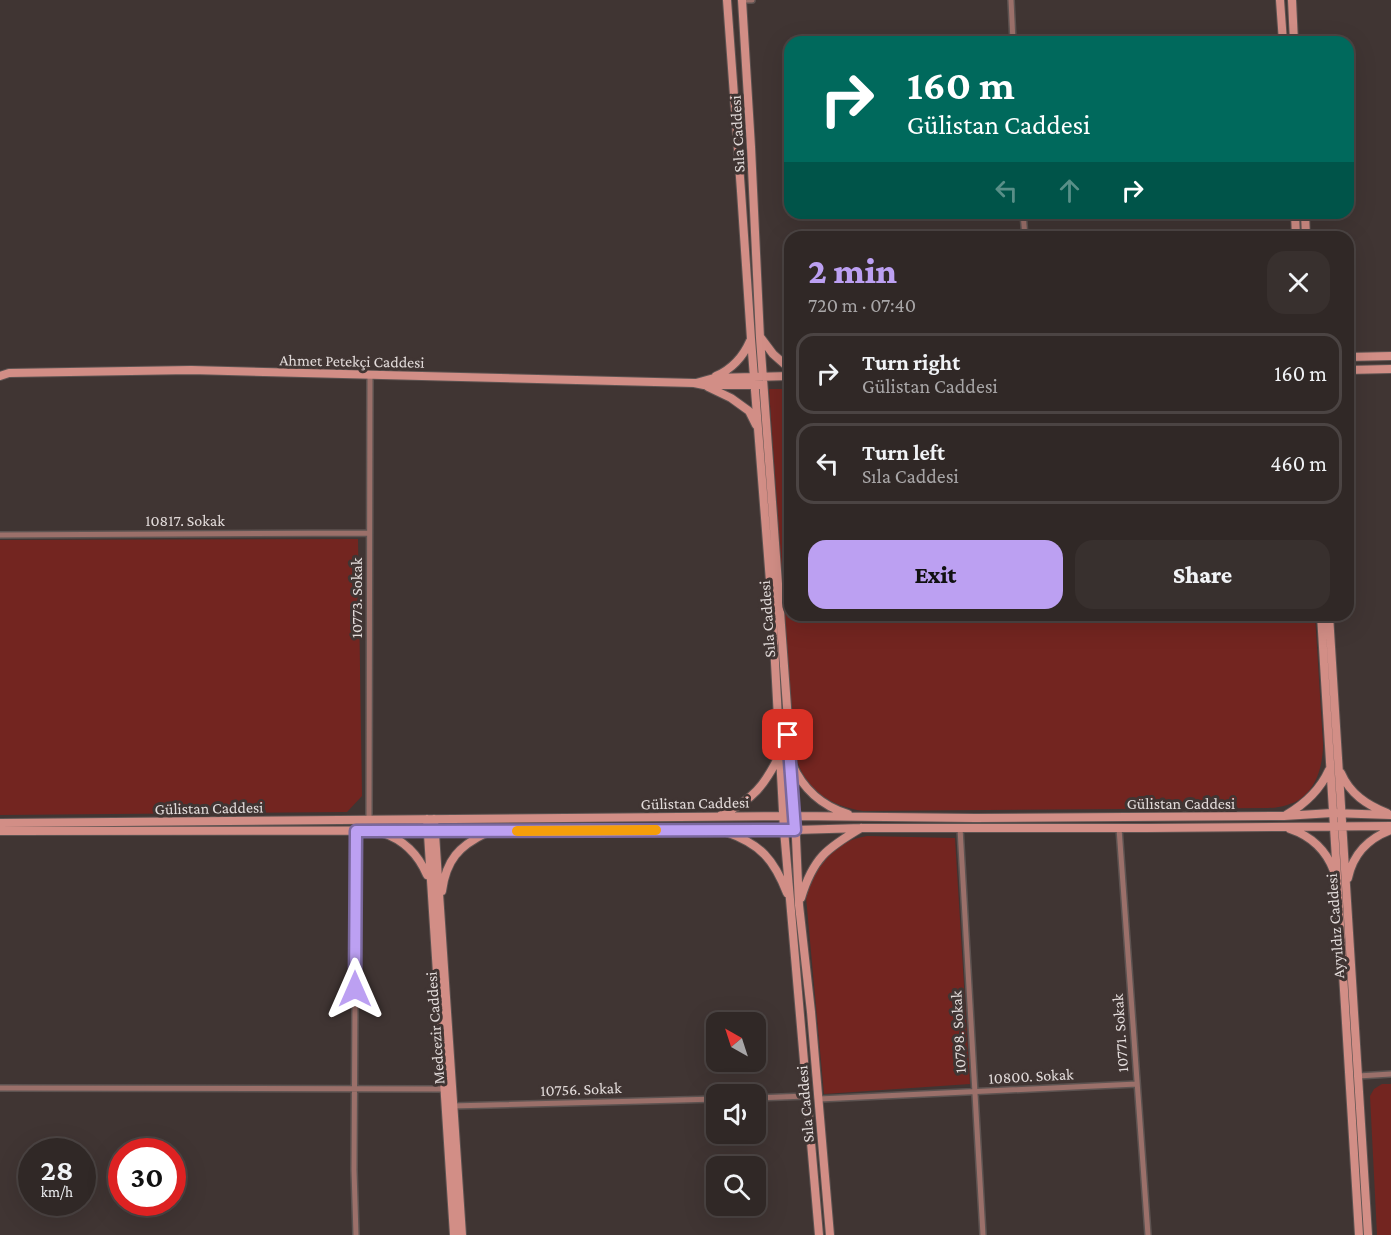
<!DOCTYPE html>
<html lang="en">
<head>
<meta charset="utf-8">
<style>
	body { margin:0; font-family:"Crimson Pro",serif; background:#38302e; color:#f1f3f6; height:100vh; display:flex; flex-direction:column; font-size:22px; white-space:nowrap }
	* { box-sizing:border-box; margin:0 }
	p { font-size:20px; color:#a8a6a7 }
	.icon { flex:none; width:33px; height:33px; fill:none; stroke:currentColor; stroke-width:2; stroke-linecap:round; stroke-linejoin:round }
	.map { position:relative; flex:1; overflow:hidden }
	.side { position:absolute; left:784px; top:231px; width:570px; height:390px; display:flex; flex-direction:column; background:#302826; border-radius:18px; box-shadow:0 6px 24px #0002,0 0 0 2px #4b4443 }
	.side>* { flex:none }
	.hud { position:absolute; left:784px; top:36px; width:570px; height:183px; border-radius:18px; box-shadow:0 6px 24px #0002,0 0 0 2px #4b4443; background:#00695c; color:#fff; overflow:hidden }
	.needle { width:39px; rotate:321deg }
	.fabs { position:absolute; left:706px; top:1012px; display:grid; gap:12px }
	.fabs a { display:grid; place-items:center; width:60px; height:60px; border-radius:12px; background:#302826; box-shadow:0 6px 24px #0002,0 0 0 2px #4b4443; font-size:30px }
	.speed { position:absolute; left:18px; top:1138px; display:flex; gap:12px; font-size:30px; font-weight:700; text-align:center }
	.speed>* { display:grid; place-content:center; width:78px; height:78px; border-radius:50%; background:#302826; box-shadow:0 6px 24px #0002,0 0 0 2px #4b4443; line-height:1 }
	.speed small { font-size:15px; font-weight:400 }
	.speed .limit { border:9px solid #d22; background:#fff; color:#111 }
	.pin { position:absolute; display:grid; place-items:center; width:51px; height:51px; color:#fff; margin:-26px; border-radius:12px; box-shadow:0 3px 9px #0006 }
	.me { position:absolute; width:66px; margin:-33px; rotate:0deg; stroke-linejoin:round; filter:drop-shadow(0 0 4px #0008) }
	.turn { display:flex; align-items:center; gap:21px; height:126px; padding:0 24px; font-size:27px }
	.turn .icon { width:78px; height:78px; stroke-width:2.5 }
	.turn b { display:block; font-size:42px; line-height:51px }
	.lanes { display:flex; align-items:center; height:57px; padding:0 24px; background:#0003; justify-content:center; gap:30px; direction:ltr }
	.lanes .off { opacity:.35 }
	.round { display:grid; place-items:center; flex:none; width:63px; height:63px; border-radius:18px; background:#38302e }
	.headline { display:flex; align-items:center; justify-content:space-between; height:102px; padding:0 24px }
	h1 { font-size:36px; font-weight:800; line-height:45px; color:#bca0f2 }
	.primary-button { display:flex; gap:12px; margin-top:auto; padding:12px 24px }
	.primary-button a { flex:1; height:69px; border-radius:18px; background:#bca0f2; color:#111; font-size:24px; font-weight:800; line-height:69px; text-align:center }
	.primary-button a+a { background:#38302e; color:#f1f3f6 }
	ul { padding:0; list-style:none }
	li { display:flex; align-items:center; gap:18px; height:81px; margin:0 12px 9px; padding:0 12px; border:3px solid #4b4443; border-radius:18px }
	li div { flex:1 }
	li b { display:block; font-size:22px }
	li em { font-style:normal }
	.map>svg:first-child { display:block }
	.green { fill:#732520 }
	.lines { fill:none; stroke-linecap:round; stroke-linejoin:round }
	.street-casing { stroke:#5d5351; stroke-width:8 }
	.secondary-casing { stroke:#5d5351; stroke-width:10 }
	.street { stroke:#9b706a; stroke-width:5 }
	.secondary { stroke:#d28e86; stroke-width:8 }
	.route-casing { stroke:#7a689d; stroke-width:15 }
	.route { stroke:#bca0f2; stroke-width:10 }
	.slow { stroke:#f59e0b; stroke-width:10 }
	.labels { text-anchor:middle; dominant-baseline:central; stroke-width:6; stroke-linejoin:round; paint-order:stroke }
	.street-label { font-size:16px; fill:#e2dbda; stroke:#403533 }
</style>
</head>
<body>
<div class="map">
<svg width="1391" height="1235" viewBox="0 0 1391 1235">
	<rect width="100%" height="100%" fill="#403533"/>
	<!-- green -->
	<path class="green" d="M769 389H790V615H1315L1323 744C1323 769 1314 798 1287 805 1281 807 1274 808 1268 808L863 811C825 805 800 786 794 747Z
		M358 539 362 796 347 812 0 815V540Z
		M867 836 955 838 970 1084 824 1094 806 897C814 866 834 841 867 836Z
		M1382 1084H1391V1235H1377L1370 1096 1374 1089Z"/>
	<g class="lines">
		<defs>
			<path id="street" d="M742 0H752
				M1011 0 1013 42
				M1023 213 1025 237
				M0 535 369 533
				M369 820 370 375
				M960 828 983 1235
				M1119 828 1148 1235
				M1358 1076 1391 1074
				M0 1088 445 1089
				M756 1098 807 1096
				M819 1099 1137 1084
				M451 1106 717 1099
				M356 1235 354 1170 356 831"/>
			<path id="secondary" d="M727 0 741 191 751 339 772 607 784 830 819 1235
				M742 0 751 147 760 338 795 816 799 905 811 1012 830 1235
				M1280 0 1283 42
				M1292 0 1294 42
				M1295 213 1296 237
				M1305 213 1306 237
				M761 338 773 354 790 369
				M1348 357 1391 356
				M1348 370 1391 369
				M0 376 9 373 191 370 694 383 704 385H759
				M716 376C732 369 743 357 750 341
				M696 383 714 378 790 376
				M708 387 731 398 749 411 756 425
				M1321 615 1359 1235
				M1329 615 1368 1235
				M792 764C803 789 822 806 848 814
				M1341 773C1350 794 1367 805 1387 813
				M721 815C753 800 765 785 780 754
				M1286 815C1305 804 1320 790 1329 770
				M427 819 454 1235
				M434 819 462 1235
				M0 823 795 816 975 818 1284 816 1332 813 1391 815
				M1290 829C1311 836 1326 850 1334 871
				M0 831 795 830 862 828H1148L1391 826
				M726 832C761 844 774 860 787 893
				M383 833C404 840 418 854 427 875
				M1348 878C1353 854 1369 838 1391 830
				M442 891C446 860 459 846 486 833
				M801 898C813 858 827 848 861 828"/>
		</defs>
		<!-- street casing -->
		<use href="#street" class="street-casing"/>
		<!-- secondary casing -->
		<use href="#secondary" class="secondary-casing"/>
		<!-- street -->
		<use href="#street" class="street"/>
		<!-- secondary -->
		<use href="#secondary" class="secondary"/>
	</g>
	<g class="lines">
		<defs>
			<path id="route" d="M355 989 356 831 795 830 788 735"/>
		</defs>
		<!-- route casing -->
		<use href="#route" class="route-casing"/>
		<!-- route -->
		<use href="#route" class="route"/>
		<!-- slow -->
		<path class="slow" d="M517 831 656 830"/>
	</g>
	<g class="labels">
		<!-- street labels -->
		<g class="street-label">
			<text transform="translate(737 134) rotate(-93)">Sıla Caddesi</text>
			<text transform="translate(352 361) rotate(1)">Ahmet Petekçi Caddesi</text>
			<text x="185" y="520">10817. Sokak</text>
			<text transform="translate(356 598) rotate(-90)">10773. Sokak</text>
			<text transform="translate(767 619) rotate(-94)">Sıla Caddesi</text>
			<text transform="translate(695 803) rotate(-1)">Gülistan Caddesi</text>
			<text x="1181" y="803">Gülistan Caddesi</text>
			<text transform="translate(209 808) rotate(-1)">Gülistan Caddesi</text>
			<text transform="translate(1335 926) rotate(-94)">Ayyıldız Caddesi</text>
			<text transform="translate(435 1028) rotate(-94)">Medcezir Caddesi</text>
			<text transform="translate(958 1032) rotate(-93)">10798. Sokak</text>
			<text transform="translate(1120 1033) rotate(-94)">10771. Sokak</text>
			<text transform="translate(1031 1076) rotate(-3)">10800. Sokak</text>
			<text transform="translate(581 1089) rotate(-2)">10756. Sokak</text>
			<text transform="translate(805 1104) rotate(-95)">Sıla Caddesi</text>
		</g>
	</g>
</svg>
<div class="fabs">
<a><svg class="needle" viewBox="-14 -14 28 28"><path d="M0-13l5 13h-10z" fill="#e53935"/><path d="M0 13l5-13h-10z" fill="#a8a6a7"/></svg></a>
<a><svg class="icon" aria-label="sound" viewBox="0 0 24 24"><path d="M4 9h4l5-4v14l-5-4H4zM17 9q2 3 0 6"/></svg></a>
<a><svg class="icon" aria-label="search" viewBox="0 0 24 24"><circle cx="10" cy="10" r="6"/><path d="M15 15l6 6"/></svg></a>
</div>
<div class="speed"><div>28<small>km/h</small></div><div class="limit">30</div></div>
<div class="pin" style="left:788px;top:735px;background:#d93025"><svg class="icon" aria-label="arrive" viewBox="0 0 24 24"><path d="M6 21V4h12l-3 4 3 4H6"/></svg></div>
<svg class="me" style="left:355px;top:989px" viewBox="-20 -20 40 40"><path d="M0-17L14 15 0 8-14 15z" fill="#bca0f2" stroke="#fff" stroke-width="4"/></svg>
<div class="hud">
<div class="turn"><svg class="icon" aria-label="right" viewBox="0 0 24 24"><path d="M7 20v-9h11M14 6l5 5-5 5"/></svg><div><b>160 m</b>Gülistan Caddesi</div></div>
<div class="lanes"><svg class="icon off" aria-label="left" viewBox="0 0 24 24"><path d="M17 20v-9H6M10 6l-5 5 5 5"/></svg><svg class="icon off" aria-label="ahead" viewBox="0 0 24 24"><path d="M12 20V5M6 11l6-6 6 6"/></svg><svg class="icon" aria-label="right" viewBox="0 0 24 24"><path d="M7 20v-9h11M14 6l5 5-5 5"/></svg></div>
</div>
<section class="side">
<div class="headline"><div><h1>2 min</h1><p>720 m · 07:40</p></div><a class="round"><svg class="icon" aria-label="close" viewBox="0 0 24 24"><path d="M6 6l12 12M18 6L6 18"/></svg></a></div>
<ul>
<li><svg class="icon" aria-label="right" viewBox="0 0 24 24"><path d="M7 20v-9h11M14 6l5 5-5 5"/></svg><div><b>Turn right</b><p>Gülistan Caddesi</p></div><em>160 m</em></li>
<li><svg class="icon" aria-label="left" viewBox="0 0 24 24"><path d="M17 20v-9H6M10 6l-5 5 5 5"/></svg><div><b>Turn left</b><p>Sıla Caddesi</p></div><em>460 m</em></li>
</ul>
<div class="primary-button"><a>Exit</a><a>Share</a></div>
</section>
</div>
</body>
</html>
